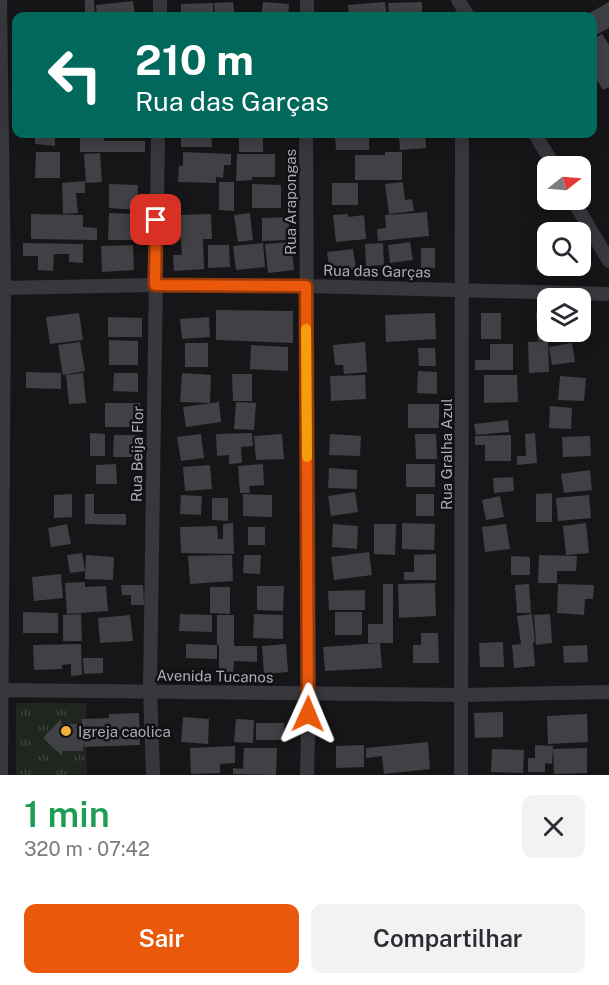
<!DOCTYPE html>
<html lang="pt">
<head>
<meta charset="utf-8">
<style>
	body { margin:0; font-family:"Public Sans",sans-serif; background:#f2f2f3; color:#2b2b33; height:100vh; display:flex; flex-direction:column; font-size:22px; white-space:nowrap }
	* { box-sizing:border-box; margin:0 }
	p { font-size:20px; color:#7c7c81 }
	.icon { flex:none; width:33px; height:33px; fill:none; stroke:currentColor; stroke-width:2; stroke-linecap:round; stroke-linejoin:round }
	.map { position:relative; height:775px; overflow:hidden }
	.drawer { display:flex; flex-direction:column; background:#fff; flex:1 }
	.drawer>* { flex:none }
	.top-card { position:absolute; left:12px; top:12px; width:585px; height:126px; border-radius:12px; box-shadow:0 3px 15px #0003; background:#00695c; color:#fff; overflow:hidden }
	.needle { width:39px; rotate:73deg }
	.fabs { position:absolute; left:537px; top:156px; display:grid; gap:12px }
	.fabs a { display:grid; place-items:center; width:54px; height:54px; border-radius:12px; background:#fff; box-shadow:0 3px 15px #0003; font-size:30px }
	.pin { position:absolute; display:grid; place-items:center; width:51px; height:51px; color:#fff; margin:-26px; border-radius:12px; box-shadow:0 3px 9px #0006 }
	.me { position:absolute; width:66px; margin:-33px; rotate:1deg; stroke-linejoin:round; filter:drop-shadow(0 0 4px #0008) }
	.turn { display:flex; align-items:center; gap:21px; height:126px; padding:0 24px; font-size:27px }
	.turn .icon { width:78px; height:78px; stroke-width:2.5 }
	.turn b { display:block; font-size:42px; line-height:51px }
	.round { display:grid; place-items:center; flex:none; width:63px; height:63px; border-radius:12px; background:#f2f2f3 }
	.headline { display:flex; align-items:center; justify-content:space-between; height:102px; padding:0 24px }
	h1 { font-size:36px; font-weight:600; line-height:45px; color:#1e9e55 }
	.primary-button { display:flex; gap:12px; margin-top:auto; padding:12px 24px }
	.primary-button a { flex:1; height:69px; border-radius:12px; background:#ea580c; color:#fff; font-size:24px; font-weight:600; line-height:69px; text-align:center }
	.primary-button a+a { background:#f2f2f3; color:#2b2b33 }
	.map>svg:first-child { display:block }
	.grass { fill:url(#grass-tufts) }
	.building { fill:#404145 }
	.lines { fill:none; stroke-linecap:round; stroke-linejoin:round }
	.minor { stroke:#37383d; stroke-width:14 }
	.route-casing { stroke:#983908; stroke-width:15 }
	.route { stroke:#ea580c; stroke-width:10 }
	.slow { stroke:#f59e0b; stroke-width:10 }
	.poi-dot { fill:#f2b134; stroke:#111113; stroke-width:2 }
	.labels { text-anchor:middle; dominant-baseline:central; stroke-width:5; stroke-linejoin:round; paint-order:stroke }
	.street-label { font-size:15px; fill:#a8adb8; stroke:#111113 }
	.poi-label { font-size:15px; fill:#a8adb8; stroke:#111113; text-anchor:start }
</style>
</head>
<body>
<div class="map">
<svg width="609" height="775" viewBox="0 0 609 775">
	<defs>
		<pattern id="grass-tufts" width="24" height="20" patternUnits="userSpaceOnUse" patternTransform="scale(1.5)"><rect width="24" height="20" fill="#1e261f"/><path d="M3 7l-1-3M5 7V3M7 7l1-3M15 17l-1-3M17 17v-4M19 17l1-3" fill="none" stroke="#3c433d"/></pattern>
	</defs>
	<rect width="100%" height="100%" fill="#161618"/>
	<!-- grass -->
	<path class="grass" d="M16 703H86L87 775H16Z"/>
	<!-- building -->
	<path class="building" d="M85 0H94L95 16H85Z
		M133 1 135 16H97L96 5Z
		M233 2 235 16H215L214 3Z
		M263 2 289 4 288 16H261Z
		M385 2 387 16H349L348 5Z
		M422 2V16H389L388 3Z
		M609 2V28L592 37V16H584Z
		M213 3V16H181V4Z
		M602 34 609 45V87L603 90 592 72V40Z
		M35 134H55V146L35 144Z
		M80 134H104V141H145V152H80Z
		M181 134H211L212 147H181Z
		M239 134H263V152H239Z
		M335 134H369V150H336Z
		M399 134H425L426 148 400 150Z
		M36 152H60V178H35Z
		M183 152 231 154V165H224L223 178 216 177V183L178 182 179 166H183Z
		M385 152H402V180H355V155H385Z
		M100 153 102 182 86 183 84 154Z
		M237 154H275V177H252V180L236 181Z
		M85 181V193H76L78 213 63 214 62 183Z
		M219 182H234V211L219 210Z
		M403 182 405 200 412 199 414 211 389 214 385 184Z
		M332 183H358V205H332Z
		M109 184 138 185 137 210 109 208Z
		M252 184 281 185V208H252Z
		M427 212 429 236 378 241 377 229 386 228 385 215Z
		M109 213 138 214V240H108Z
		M250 213 253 240 238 242 234 215Z
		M31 214 83 215V227L97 228V240L31 239Z
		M211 214 212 239H203L204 269 174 271 173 255H182L179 215Z
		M348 214V217L364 215 366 239 336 242 333 215Z
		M289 217V240L262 241V218Z
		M291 242 294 270 268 273 265 244Z
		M410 242 413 260 390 263 388 245Z
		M23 243 83 244V263L69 262V254H54L53 271 38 270V256H23Z
		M263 243 265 267 236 270 233 246Z
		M383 243 384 265 366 266 365 244Z
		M133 245 134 270 102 272 101 246Z
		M208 245H229L230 267 208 268Z
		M421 248H435V268H421Z
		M353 249 356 269 330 272 327 252Z
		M538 251 548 252V266H561V273L536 270Z
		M216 310 293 311V343L216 340Z
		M548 312V332H580V316H586L588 337 538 341 536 313Z
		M79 313 83 340 50 344 46 317Z
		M435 313 436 339 386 342 385 315Z
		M481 313H501V339H481Z
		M108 317 142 318V337H108Z
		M209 317 210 337 182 339 180 319Z
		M109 340 138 341V365H109Z
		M548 341 549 372 529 373 528 342Z
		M80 342 85 371 63 375 58 345Z
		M365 342 367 372 344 374 343 365H335L333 345Z
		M185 343H208V367H185Z
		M572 343 575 362 552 365 549 347Z
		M490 344H513V370H475V360H490Z
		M251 345 288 347V371L250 369Z
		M418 348H435L436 366H419Z
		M418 371 437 372V394L417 393Z
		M26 372 61 373V389L26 388Z
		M83 373 86 403 69 404 66 375Z
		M114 373H138V392L113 391Z
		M182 373 211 375 210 403 180 402Z
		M232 374H252V401H233Z
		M365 375 366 399 331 401 330 376Z
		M484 375H517L518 402 484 403Z
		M560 376 586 378 584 401 558 400Z
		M219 402 221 422 186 427 183 407Z
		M236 402 256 403 254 430 234 429Z
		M105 403H140V427H105Z
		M408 404H439V428H408Z
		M550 406 572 408 571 429 549 428Z
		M508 420 509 432 476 435 474 424Z
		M90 433 105 434V456H90Z
		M252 433 253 446 241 447 242 463 229 464V455L217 456 216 434Z
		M535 433 537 463 517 465V456H526L525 434Z
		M201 434 204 458 181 461 177 437Z
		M282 434 284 459 256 460 254 436Z
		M330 434 361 436 360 456 329 455Z
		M415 434H436L437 459H416Z
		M114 435H140L139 457H113Z
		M511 435V461H485V445H475V436Z
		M590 436 591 456 563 457 562 437Z
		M116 464 117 484H96V465Z
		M263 464 264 485 249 486 250 493H240L238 466Z
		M406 464H435V487H406Z
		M210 465 212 489 185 491 183 467Z
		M329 468 357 470V489L328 488Z
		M590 470 592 490 564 493 561 474Z
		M513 477 514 491 494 493 493 478Z
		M355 492 358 512 331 516 328 496Z
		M552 493V522H536V494Z
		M72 494V517L54 518V495Z
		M85 494H94V514H126V525L85 524Z
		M243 494 272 495V517L243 516Z
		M416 494H434V516H416Z
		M181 495 202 496 201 515 180 514Z
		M589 495 591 518 558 521 556 498Z
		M500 496 504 517 486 520 482 500Z
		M212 498H228V521L212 520Z
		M233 523 234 554 181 553 180 527 217 526 218 539H223V524Z
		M402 523 435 524 434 550 402 549Z
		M586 523 589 553 566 555 563 526Z
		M67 524 71 544 51 547 48 528Z
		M333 524 358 526 357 549 332 547Z
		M374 524H396L395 555 374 554Z
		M506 524 510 549 485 552 482 527Z
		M248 527H265V545H248Z
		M369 552 372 575 334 580 331 557Z
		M82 553 85 571 70 573 67 555Z
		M436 554V580H404V572H414V555Z
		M86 555 114 557 113 580 85 579Z
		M232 555 233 581 190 584 188 556Z
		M244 555H261L260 574 243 573Z
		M539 555 577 556 576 571H557V583H538Z
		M511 556 530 557V575H511Z
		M61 574 63 598 34 601 32 577Z
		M85 582V587L106 586 108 611 67 614 65 583Z
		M435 583 436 616 399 618 398 584Z
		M383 584H393V643H368V624H383Z
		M529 584 531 613H517L515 585Z
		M558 584 594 585 593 599H585L584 615 557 613Z
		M121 585H143L144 605H131V595H122Z
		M257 586H284L283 611 257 610Z
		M210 587H230V614L210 613Z
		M365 590V610H329L328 591Z
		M23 612 58 613V633H23Z
		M335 612H362V635H335Z
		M81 614 82 641H63V615Z
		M180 614 212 615V632L179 631Z
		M254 614 283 615V639L253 638Z
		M532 614 535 642H533L535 666 514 668 512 645 521 644 517 616Z
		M550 614 552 643 536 645 534 615Z
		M130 615 133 641 100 643 98 618Z
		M217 615H234V646H257V662L234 661 233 675H219V645H217V659L186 658V644L217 645Z
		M421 633H438L439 663H413V645H421Z
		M503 642 504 667H480L479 643Z
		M380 643 382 668 325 671 323 647Z
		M81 644 82 675 71 676V664L62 665V669L34 670 33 645Z
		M286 644 288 672 264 674 262 646Z
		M587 645 588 662 564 663 563 646Z
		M83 658H103V673L84 674Z
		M503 712V737L475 738 474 713Z
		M139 713 140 745 84 747 83 741V751H62V756L43 738 61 719V724H82V719L109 718V714Z
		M587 714 588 742 548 744 547 716Z
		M183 717 209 719 208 744 181 742Z
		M236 719 254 720 253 743 234 742Z
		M256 723H284V740H256Z
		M428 742 430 769 384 774 382 756 366 758V748Z
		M364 745V767L336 768V746Z
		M535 745 553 746 552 764 545 763V772H528V758H535Z
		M235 746V763L220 764V773L191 774 190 748Z
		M244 748H277L276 775 233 774V768L243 769Z
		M587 748V773L554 774 553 749Z
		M492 749 524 750 523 773 491 772Z"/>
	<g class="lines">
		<!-- minor -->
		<path class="minor" d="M0 0 4 287 1 775
			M458 0 468 16
			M160 16V0
			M307 16V0
			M306 134 309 693 307 775
			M535 134 554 166
			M573 200 609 261
			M0 288 155 285 306 286 609 294
			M0 690 462 695 609 692
			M153 775 150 691 158 134
			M461 775 462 134"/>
	</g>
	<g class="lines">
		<defs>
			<path id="route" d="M156 220 155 285 306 286 308 714"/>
		</defs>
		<!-- route casing -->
		<use href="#route" class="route-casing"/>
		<!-- route -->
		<use href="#route" class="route"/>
		<!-- slow -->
		<path class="slow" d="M306 329 307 457"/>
	</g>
	<!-- markers -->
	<circle class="poi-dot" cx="66" cy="731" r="6"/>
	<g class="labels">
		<!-- street labels -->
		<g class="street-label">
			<text transform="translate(290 202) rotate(-90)">Rua Arapongas</text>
			<text transform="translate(377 271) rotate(1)">Rua das Garças</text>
			<text transform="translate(137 454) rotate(-89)">Rua Beija Flor</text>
			<text transform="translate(446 454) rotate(-90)">Rua Gralha Azul</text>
			<text transform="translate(215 676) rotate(1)">Avenida Tucanos</text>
		</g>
		<!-- poi labels -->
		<g class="poi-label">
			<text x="78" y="731">Igreja caolica</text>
		</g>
	</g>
</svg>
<div class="fabs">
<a><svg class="needle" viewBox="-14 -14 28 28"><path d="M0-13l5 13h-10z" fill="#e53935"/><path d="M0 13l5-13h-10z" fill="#7c7c81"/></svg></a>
<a><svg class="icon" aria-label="search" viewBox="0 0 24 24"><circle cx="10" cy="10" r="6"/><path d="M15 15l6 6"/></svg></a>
<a><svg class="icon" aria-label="layers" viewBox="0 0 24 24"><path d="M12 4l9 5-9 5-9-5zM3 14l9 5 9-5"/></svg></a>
</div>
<div class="pin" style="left:156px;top:220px;background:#d93025"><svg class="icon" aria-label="arrive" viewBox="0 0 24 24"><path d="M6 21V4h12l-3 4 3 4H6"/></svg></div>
<svg class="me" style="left:308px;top:714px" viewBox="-20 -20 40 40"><path d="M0-17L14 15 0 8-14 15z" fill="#ea580c" stroke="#fff" stroke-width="4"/></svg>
<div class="top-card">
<div class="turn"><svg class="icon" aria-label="left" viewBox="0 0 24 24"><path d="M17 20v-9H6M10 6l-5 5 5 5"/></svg><div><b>210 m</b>Rua das Garças</div></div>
</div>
</div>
<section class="drawer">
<div class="headline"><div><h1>1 min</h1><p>320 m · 07:42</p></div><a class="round"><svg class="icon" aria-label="close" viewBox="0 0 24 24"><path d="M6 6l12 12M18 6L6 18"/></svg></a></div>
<div class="primary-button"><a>Sair</a><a>Compartilhar</a></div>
</section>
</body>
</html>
